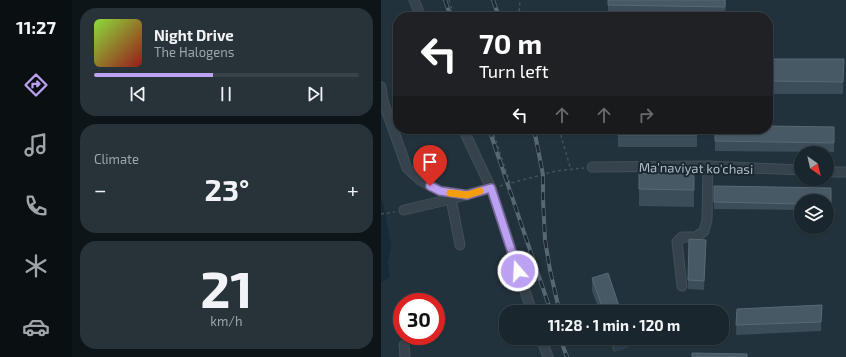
<!DOCTYPE html>
<html lang="en">
<head>
<meta charset="utf-8">
<style>
	:root { --surface:#1a262d; --page:#273239; --text:#f1f3f6; --muted:#9fa5aa; --line:#384349; --accent:#bca0f2 }
	body { margin:0; font-family:"Exo 2",sans-serif; background:var(--page); color:var(--text); height:100vh; display:flex; flex-direction:column; font-size:15px; white-space:nowrap }
	* { box-sizing:border-box; margin:0 }
	p { font-size:13px; color:var(--muted) }
	.icon { flex:none; width:22px; height:22px; fill:none; stroke:currentColor; stroke-width:2; stroke-linecap:round; stroke-linejoin:round }
	.map { position:relative; flex:1; overflow:hidden }
	.details { display:flex; flex-direction:column; gap:8px; padding:8px; background:#0e1519; width:309px }
	.details>* { flex:none }
	.guide { position:absolute; left:12px; top:12px; width:380px; height:122px; border-radius:16px; box-shadow:0 1px 3px #0004,0 0 0 1px var(--line); background:#202124; color:#fff; overflow:hidden }
	.needle { width:26px; rotate:146deg }
	.fabs { position:absolute; left:413px; top:146px; display:grid; gap:8px }
	.fabs a { display:grid; place-items:center; width:40px; height:40px; border-radius:50%; background:var(--surface); box-shadow:0 1px 3px #0004,0 0 0 1px var(--line); font-size:20px }
	.speed { position:absolute; left:12px; top:293px; display:flex; gap:8px; font-size:20px; font-weight:700; text-align:center }
	.speed>* { display:grid; place-content:center; width:52px; height:52px; border-radius:50%; background:var(--surface); box-shadow:0 1px 3px #0004,0 0 0 1px var(--line); line-height:1 }
	.speed .limit { border:6px solid #d22; background:#fff; color:#111 }
	.pin { position:absolute; display:grid; place-items:center; width:34px; height:34px; color:#fff; margin:-41px -17px; border-radius:50% 50% 50% 0; rotate:-45deg; box-shadow:0 0 4px #0007 }
	.pin .icon { rotate:45deg }
	.me { position:absolute; width:44px; margin:-22px; rotate:341deg; stroke-linejoin:round; filter:drop-shadow(0 0 3px #0008) }
	.turn { display:flex; align-items:center; gap:14px; height:84px; padding:0 20px; font-size:18px }
	.turn .icon { width:52px; height:52px; stroke-width:2.5 }
	.turn b { display:block; font-size:28px; line-height:34px }
	.lanes { display:flex; align-items:center; height:38px; padding:0 20px; background:#0003; justify-content:center; gap:20px; direction:ltr }
	.lanes .off { opacity:.35 }
	.big { font-size:30px; font-weight:700; line-height:1.1 }
	.details .card { flex:1; display:flex; flex-direction:column; justify-content:center; gap:6px; min-width:0; padding:0 14px; border-radius:16px; background:var(--page) }
	.details .dial { align-items:center; gap:0 }
	.dial b { font-size:52px; line-height:1 }
	.song { display:flex; align-items:center; gap:12px }
	.cover { width:48px; height:48px; border-radius:6px; background:linear-gradient(135deg,hsl(90 70% 55%),hsl(0 70% 35%)) }
	.played { height:4px; border-radius:2px; background:linear-gradient(90deg,var(--accent) 45%,var(--line) 45%) }
	.keys { display:flex; justify-content:space-around; direction:ltr }
	.heat { display:flex; justify-content:space-between; align-items:center; font-size:22px; direction:ltr }
	.trip { position:absolute; left:118px; top:305px; width:230px; height:40px; border-radius:16px; background:var(--surface); box-shadow:0 1px 3px #0004,0 0 0 1px var(--line); font-weight:700; line-height:40px; text-align:center }
	main { display:flex; flex:1; min-height:0 }
	.menu { display:flex; flex-direction:column; width:72px; justify-content:space-around; align-items:center; background:#0a0f12; color:var(--muted) }
	.menu .icon { width:28px; height:28px }
	.menu .selected { color:var(--accent) }
	.menu b { font-size:18px; color:var(--text) }
	.map>svg:first-child { display:block }
</style>
</head>
<body>
<main>
<nav class="menu">
<b>11:27</b>
<svg class="icon selected" aria-label="directions" viewBox="0 0 24 24"><path d="M12 3l9 9-9 9-9-9zM9 14v-3h6M13 9l2 2-2 2"/></svg>
<svg class="icon" aria-label="music" viewBox="0 0 24 24"><path d="M9 18V5l10-2v13"/><circle cx="6" cy="18" r="3"/><circle cx="16" cy="16" r="3"/></svg>
<svg class="icon" aria-label="phone" viewBox="0 0 24 24"><path d="M5 4h4l2 5-3 2q2 4 5 5l2-3 5 2v4C11 20 4 13 5 4z"/></svg>
<svg class="icon" aria-label="climate" viewBox="0 0 24 24"><path d="M12 3v18M4 7l16 10M4 17L20 7"/></svg>
<svg class="icon" aria-label="car" viewBox="0 0 24 24"><path d="M5 17H2v-5l4-1 3-4h7l3 4 3 1v5h-3M9 17h6M6 11h13"/><circle cx="7" cy="17" r="2"/><circle cx="17" cy="17" r="2"/></svg>
</nav>
<section class="details">
<div class="card">
<div class="song"><i class="cover"></i><div><b>Night Drive</b><p>The Halogens</p></div></div>
<div class="played"></div>
<div class="keys"><svg class="icon" aria-label="previous" viewBox="0 0 24 24"><path d="M18 5L8 12l10 7zM5 5v14"/></svg><svg class="icon" aria-label="pause" viewBox="0 0 24 24"><path d="M8 5v14M16 5v14"/></svg><svg class="icon" aria-label="next" viewBox="0 0 24 24"><path d="M6 5l10 7-10 7zM19 5v14"/></svg></div>
</div>
<div class="card"><p>Climate</p>
<div class="heat"><a>−</a><b class="big">23°</b><a>+</a></div>
</div>
<div class="card dial"><b>21</b><p>km/h</p></div>
</section>
<div class="map">
<svg width="465" height="357" viewBox="0 0 465 357">
	<rect width="100%" height="100%" fill="#22323c"/>
	<!-- water -->
	<polygon fill="#152b3a" points="0,200 2,202 10,246 7,263 9,277 0,283"/>
	<g fill="none" stroke-linecap="round" stroke-linejoin="round">
		<defs>
			<g id="street">
				<polyline points="33,0 40,17"/>
				<polyline points="0,87 2,101 26,168 39,180 59,191 86,195"/>
				<polyline points="82,129 110,188 151,312"/>
				<polyline points="211,167 327,166 420,170"/>
				<polyline points="446,172 465,172"/>
				<polyline points="70,199 79,245"/>
				<polyline points="23,210 70,199 110,188"/>
				<polyline points="301,286 296,242 301,237 315,237 323,231 326,220 327,166"/>
				<polyline points="160,338 167,357"/>
				<polyline points="23,345 24,357"/>
			</g>
		</defs>
		<!-- street casing -->
		<use href="#street" stroke="#424f58" stroke-width="11"/>
		<!-- path -->
		<g stroke="#3d5553" stroke-width="1.5" stroke-dasharray="3 3" stroke-linecap="butt">
			<polyline points="68,0 71,10 70,10 72,17"/>
			<polyline points="139,17 138,14 139,0"/>
			<polyline points="111,129 129,183"/>
			<polyline points="178,129 190,170"/>
			<polyline points="119,186 175,171 203,168"/>
			<polyline points="0,214 14,212"/>
		</g>
		<!-- street -->
		<use href="#street" stroke="#36434c" stroke-width="9"/>
		<defs>
			<g id="rail">
				<polyline points="64,0 70,17"/>
				<polyline points="112,0 118,17"/>
				<polyline points="108,129 170,312"/>
				<polyline points="153,129 162,175 162,199 164,240 169,270 177,305"/>
				<polyline points="179,338 186,357"/>
			</g>
		</defs>
		<!-- rail casing -->
		<use href="#rail" stroke="#586873" stroke-width="4"/>
		<!-- rail -->
		<use href="#rail" stroke="#1b2831" stroke-width="2.5" stroke-dasharray="8" stroke-linecap="butt"/>
	</g>
	<!-- wall -->
	<g fill="#3a4d58">
		<polygon points="227,0 345,0 344,17 227,17"/>
		<polygon points="463,59 462,94 387,94 387,81"/>
		<polygon points="453,127 453,152 334,151 334,129"/>
		<rect x="237" y="129" width="79" height="18"/>
		<polygon points="258,173 313,174 313,207 258,206"/>
		<polygon points="333,186 450,188 450,210 446,210 446,201 420,201 420,210 333,209"/>
		<polygon points="325,250 323,290 307,289 307,280"/>
		<polygon points="211,278 240,312 219,312 211,291"/>
		<polygon points="441,305 440,331 355,335 356,309"/>
		<polygon points="228,338 248,338 248,347 233,352"/>
	</g>
	<!-- shaded-wall -->
	<polygon fill="#2b3d48" points="238,338 248,338 248,347 233,352 233,340"/>
	<!-- building -->
	<g fill="#475964" stroke="#576974">
		<polygon points="227,0 344,0 344,7 227,5"/>
		<polygon points="387,59 463,59 462,82 387,81"/>
		<polygon points="387,126 453,127 453,143 334,141 334,129 387,129"/>
		<rect x="237" y="129" width="79" height="6"/>
		<polygon points="258,173 313,174 313,190 258,189"/>
		<polygon points="333,186 450,188 450,204 446,204 446,201 420,201 420,204 333,202"/>
		<polygon points="308,239 325,240 323,281 307,280"/>
		<polygon points="227,273 240,312 223,312 211,278"/>
		<polygon points="441,305 440,322 355,325 356,309"/>
		<polygon points="232,338 238,338 233,340"/>
		<polygon points="311,353 366,354 366,357 311,357"/>
	</g>
	<g fill="none" stroke-linecap="round" stroke-linejoin="round">
		<defs>
			<polyline id="route" points="49,186 59,191 86,195 110,188 137,271"/>
		</defs>
		<!-- route casing -->
		<use href="#route" stroke="#7a689d" stroke-width="10"/>
		<!-- route -->
		<use href="#route" stroke="#bca0f2" stroke-width="7"/>
		<!-- slow -->
		<polyline stroke="#f59e0b" stroke-width="7" points="69,193 86,195 99,191"/>
	</g>
	<g text-anchor="middle" stroke-width="4" stroke-linejoin="round" paint-order="stroke">
		<!-- street labels -->
		<g font-size="13" fill="#b1bec8" stroke="#1b2831">
			<text transform="translate(315 168) rotate(1)" y="5">Ma’naviyat ko'chasi</text>
		</g>
	</g>
</svg>
<div class="fabs">
<a><svg class="needle" viewBox="-14 -14 28 28"><path d="M0-13l5 13h-10z" fill="#e53935"/><path d="M0 13l5-13h-10z" fill="#9fa5aa"/></svg></a>
<a><svg class="icon" aria-label="layers" viewBox="0 0 24 24"><path d="M12 4l9 5-9 5-9-5zM3 14l9 5 9-5"/></svg></a>
</div>
<div class="speed"><div class="limit">30</div></div>
<div class="pin" style="left:49px;top:186px;background:#d93025"><svg class="icon" aria-label="arrive" viewBox="0 0 24 24"><path d="M6 21V4h12l-3 4 3 4H6"/></svg></div>
<svg class="me" style="left:137px;top:271px" viewBox="-20 -20 40 40"><circle r="17" fill="#bca0f2" stroke="#fff" stroke-width="3"/><path d="M0-11L8 9 0 5-8 9z" fill="#fff"/></svg>
<div class="trip">11:28 · 1 min · 120 m</div>
<div class="guide">
<div class="turn"><svg class="icon" aria-label="left" viewBox="0 0 24 24"><path d="M17 20v-9H6M10 6l-5 5 5 5"/></svg><div><b>70 m</b>Turn left</div></div>
<div class="lanes"><svg class="icon" aria-label="left" viewBox="0 0 24 24"><path d="M17 20v-9H6M10 6l-5 5 5 5"/></svg><svg class="icon off" aria-label="ahead" viewBox="0 0 24 24"><path d="M12 20V5M6 11l6-6 6 6"/></svg><svg class="icon off" aria-label="ahead" viewBox="0 0 24 24"><path d="M12 20V5M6 11l6-6 6 6"/></svg><svg class="icon off" aria-label="right" viewBox="0 0 24 24"><path d="M7 20v-9h11M14 6l5 5-5 5"/></svg></div>
</div>
</div>
</main>
</body>
</html>
